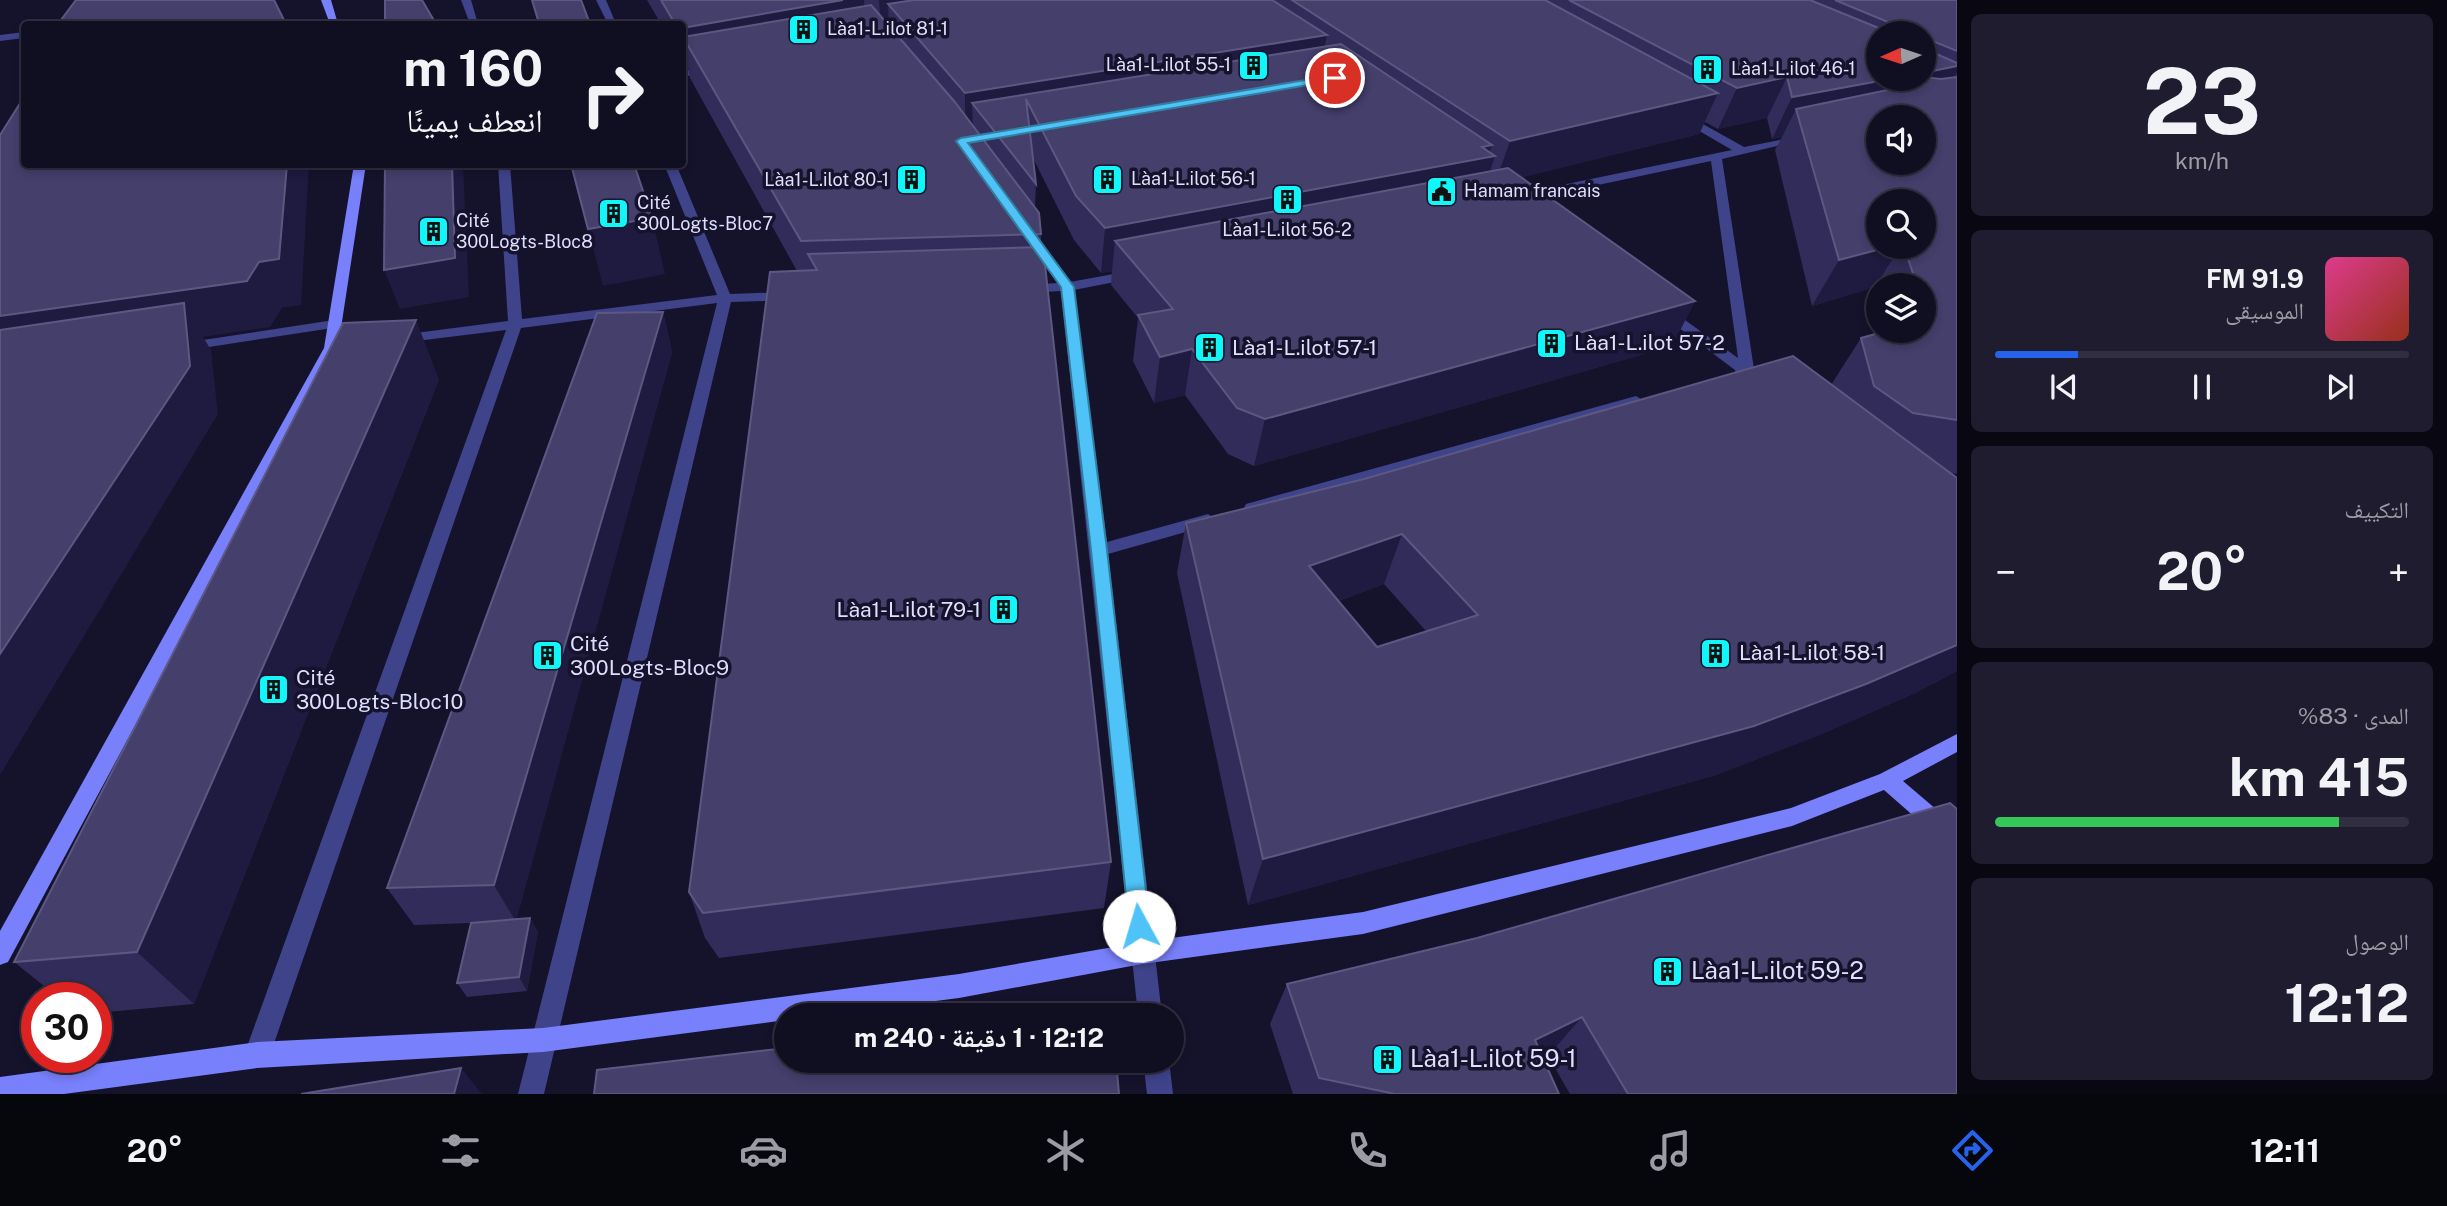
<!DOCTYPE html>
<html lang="ar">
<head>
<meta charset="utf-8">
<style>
	:root { --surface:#100e21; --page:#1e1c2e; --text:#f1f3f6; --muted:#9c9ca5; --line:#302e3f; --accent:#2563eb }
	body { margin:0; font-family:"Public Sans","Noto Naskh Arabic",sans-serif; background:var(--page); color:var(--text); direction:rtl; height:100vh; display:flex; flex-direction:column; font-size:26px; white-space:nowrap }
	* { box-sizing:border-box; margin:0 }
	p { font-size:23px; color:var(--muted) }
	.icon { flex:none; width:38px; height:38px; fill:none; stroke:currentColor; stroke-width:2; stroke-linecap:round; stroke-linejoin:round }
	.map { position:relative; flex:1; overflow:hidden; direction:ltr }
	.details { display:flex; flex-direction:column; gap:14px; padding:14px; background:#090812; width:490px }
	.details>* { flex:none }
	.banner { position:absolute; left:21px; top:21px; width:665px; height:147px; border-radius:7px; box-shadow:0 4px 10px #0003,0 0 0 2px var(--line); direction:rtl; background:#100e21; color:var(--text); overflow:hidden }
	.needle { width:46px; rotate:267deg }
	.tools { position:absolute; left:1866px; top:21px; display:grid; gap:14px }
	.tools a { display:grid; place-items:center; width:70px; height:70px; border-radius:50%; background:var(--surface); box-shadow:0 4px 10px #0003,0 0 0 2px var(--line); font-size:35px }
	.speed { position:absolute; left:21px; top:982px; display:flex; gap:14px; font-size:35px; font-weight:700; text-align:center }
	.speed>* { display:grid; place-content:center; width:91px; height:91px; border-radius:50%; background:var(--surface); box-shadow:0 4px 10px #0003,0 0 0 2px var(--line); line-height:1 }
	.speed .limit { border:10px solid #d22; background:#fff; color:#111 }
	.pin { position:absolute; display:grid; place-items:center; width:60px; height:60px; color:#fff; margin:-30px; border:4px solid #fff; border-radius:50%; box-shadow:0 2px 7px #0007 }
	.me { position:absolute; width:77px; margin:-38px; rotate:354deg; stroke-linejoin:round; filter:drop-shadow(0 0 5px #0008) }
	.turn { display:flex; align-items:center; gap:24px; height:147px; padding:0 28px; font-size:32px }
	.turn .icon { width:91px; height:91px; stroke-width:2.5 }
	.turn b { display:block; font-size:49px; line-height:60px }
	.big { font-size:52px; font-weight:700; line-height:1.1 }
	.details .widget { flex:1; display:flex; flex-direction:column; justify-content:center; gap:10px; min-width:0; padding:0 24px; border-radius:10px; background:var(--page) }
	.details .dial { align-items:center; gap:0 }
	.dial b { font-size:91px; line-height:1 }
	.song { display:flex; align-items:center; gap:21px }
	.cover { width:84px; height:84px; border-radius:10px; background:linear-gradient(135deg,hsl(330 70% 55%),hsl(10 70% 35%)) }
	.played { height:7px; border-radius:4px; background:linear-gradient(90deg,var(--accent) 20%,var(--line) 20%) }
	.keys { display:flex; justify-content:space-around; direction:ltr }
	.heat { display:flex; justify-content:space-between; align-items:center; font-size:38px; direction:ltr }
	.charge { height:10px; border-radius:5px; background:linear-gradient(90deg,#34c759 83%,var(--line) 0) }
	.trip { position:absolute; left:774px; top:1003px; width:410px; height:70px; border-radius:35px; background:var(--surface); box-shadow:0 4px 10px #0003,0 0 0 2px var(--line); font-weight:700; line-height:70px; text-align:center; direction:rtl }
	.menu { display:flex; height:112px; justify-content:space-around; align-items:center; background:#06060d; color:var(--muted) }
	.menu .icon { width:49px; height:49px }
	.menu .on { color:var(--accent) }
	.menu b { font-size:32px; color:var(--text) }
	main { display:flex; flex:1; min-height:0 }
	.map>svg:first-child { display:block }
</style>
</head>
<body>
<main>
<section class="details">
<div class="widget dial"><b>23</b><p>km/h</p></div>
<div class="widget">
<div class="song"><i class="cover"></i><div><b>91.9 FM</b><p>الموسيقى</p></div></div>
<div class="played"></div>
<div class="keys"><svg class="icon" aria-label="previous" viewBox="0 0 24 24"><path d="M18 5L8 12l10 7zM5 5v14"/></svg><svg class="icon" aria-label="pause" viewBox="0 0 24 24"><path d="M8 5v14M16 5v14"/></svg><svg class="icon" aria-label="next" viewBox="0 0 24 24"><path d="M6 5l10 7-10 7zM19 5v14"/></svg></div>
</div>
<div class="widget"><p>التكييف</p>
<div class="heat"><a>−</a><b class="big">20°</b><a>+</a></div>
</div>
<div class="widget"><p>المدى · 83%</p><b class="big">415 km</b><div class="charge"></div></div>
<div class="widget"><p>الوصول</p><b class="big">12:12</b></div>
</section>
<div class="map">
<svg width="1957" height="1094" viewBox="0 0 1957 1094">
	<rect width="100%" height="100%" fill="#15122c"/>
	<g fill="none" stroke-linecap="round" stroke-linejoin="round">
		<!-- street -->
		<g fill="#3f438a" fill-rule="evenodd">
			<polygon points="461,0 471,0 478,24 470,24"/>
			<polygon points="596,0 606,0 616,24 608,24"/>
			<polygon points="24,32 24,38 0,41 0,35"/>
			<polygon points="710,66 715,69 714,71 682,77 682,71"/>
			<path d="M1677,114h8l59,33 56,-11 6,3 -84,20 32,210 19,15 -3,3c-12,3 -23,-9 -34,-12l-1,-5 -76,-57 7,-4 5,1 67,48 -27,-197 -188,40 -6,-4 6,-4 209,-43 -55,-32z"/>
			<polygon points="498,164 510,164 522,319 717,295 664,164 676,164 730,294 790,292 797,296 790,300 731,302 544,1094 518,1094 717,303 521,328 270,1055 266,1064 257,1068 248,1064 244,1055 506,330 400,343 393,339 400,335 508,321"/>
			<polygon points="1031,233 1036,234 1070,282 1135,270 1142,274 1135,278 1074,290 1107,542 1208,514 1217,520 1214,524 1108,554 1162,1015 1138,1015 1061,291 1024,293 1017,289 1024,285 1058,283 1025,237"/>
			<polygon points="334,320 341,324 339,327 183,351 176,347 183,343"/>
			<polygon points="1636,396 1644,401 1641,404 1252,514 1244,508 1246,504"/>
			<polygon points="1143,1060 1169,1060 1173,1094 1147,1094"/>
		</g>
		<!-- secondary -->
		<g fill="#7880fb" fill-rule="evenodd">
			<polygon points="321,0 331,0 338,24 330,24"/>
			<polygon points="354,164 366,164 338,348 8,962 0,965 0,931 324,348"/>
			<polygon points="1957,734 1957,752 1903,781 1957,827 1957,850 1949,847 1884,790 1792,826 1363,934 1142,964 959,998 827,1015 786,1015 786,1020 543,1052 257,1068 64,1094 0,1094 0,1077 257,1042 543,1028 959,974 1142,942 1363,912 1791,808 1880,774"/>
		</g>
	</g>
	<!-- wall -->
	<g fill="#312c59" fill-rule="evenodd">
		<path d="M647,0h1310v474l-7,-1 7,5v193l-42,22 -91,40 -108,42 -468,130 -71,-332 9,-50 645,-138 30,-47 62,-7v-46h-45v13l-3,-11 -63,19 -37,-156 7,-13 -10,2 -5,-21 -49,11 -13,-7 -6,12 -177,43 173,124 -23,45 -418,120 -26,-12 -43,-59 -31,8 -21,-42 5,-43 -27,-33 1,-14 -11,2 -27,-33 -42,-84 4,28 -1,23 6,27v13l70,615 -7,46 -385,50 -14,-20 -16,-46 108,-621 -107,-193 -2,-11 -3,1 -3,-4v-40h-21zM1878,33h45v46h-45zM1923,201v46h-45zM1384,584l42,47 -49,16 -39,-46z"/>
		<polygon points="663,312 672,352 516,919 530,918 538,932 527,991 467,997 457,983 471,923 414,925 387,888"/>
		<polygon points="439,379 194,1004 96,1013 96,998 59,998 14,962"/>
		<polygon points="1477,938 1957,1094 1570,1094 1548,1056 1543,1058 1559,1094 1293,1094 1270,1024 1287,984"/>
	</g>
	<!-- shaded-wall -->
	<g fill="#1e1a40">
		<polygon points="843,0 864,0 866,34 683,37 688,67 685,68 682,56 682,28"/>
		<polygon points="879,0 1098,0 888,4 889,31 881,32"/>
		<polygon points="1327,35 1319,74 972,103 973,133 965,134 965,93"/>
		<polygon points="1957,66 1957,72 1937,105 1923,79 1923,73"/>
		<polygon points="1787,77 1767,118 1718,129 1737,88"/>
		<polygon points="1890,79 1901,79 1880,117 1796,109 1782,137 1772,139 1792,97"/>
		<polygon points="1718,93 1699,134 1495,184 1510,141"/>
		<polygon points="1492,145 1488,158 1495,156 1480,200 1115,241 1112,271 1101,273 1105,228"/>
		<polygon points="287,164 309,164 301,305 282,308 270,327 203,337 211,350 218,414 0,775 0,316"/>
		<polygon points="452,164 463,164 469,297 400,309 384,270"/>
		<polygon points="652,218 665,274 603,286 588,229"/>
		<polygon points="1888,247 1900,247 1875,287 1812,306 1839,260"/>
		<polygon points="1695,301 1672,346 1254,466 1265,419"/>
		<polygon points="663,312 672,352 516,922 494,885"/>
		<polygon points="416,320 439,379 194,1004 137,952"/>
		<polygon points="1192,349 1185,395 1154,403 1160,357"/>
		<polygon points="1402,534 1384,584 1295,616 1309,566"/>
		<polygon points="1957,645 1957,671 1915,693 1824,733 1716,775 1248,905 1263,859"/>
		<polygon points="530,918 538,932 527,991 519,977"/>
		<polygon points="1582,1017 1548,1056 1503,1078 1535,1040"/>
		<polygon points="461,1068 482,1094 454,1094"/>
	</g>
	<!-- building -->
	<g fill="#443f6b" stroke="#5c5882" stroke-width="2" fill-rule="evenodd">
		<polygon points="76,0 274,0 286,24 58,24"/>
		<polygon points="385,0 422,0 436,24 385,24"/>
		<polygon points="532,0 581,0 590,24 514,24 514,23 538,20"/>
		<polygon points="661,0 843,0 682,28 682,24 675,24"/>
		<polygon points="914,0 1272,0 1327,35 965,93 888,4"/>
		<polygon points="1292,0 1545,0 1718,93 1510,141"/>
		<polygon points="1569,0 1810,0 1891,33 1878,33 1878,79 1890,79 1792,97 1787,77 1737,88"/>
		<polygon points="1835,0 1957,0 1957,51 1923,37 1923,33 1901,33 1900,27"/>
		<polygon points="871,5 954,101 1039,213 1041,234 801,241 683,37"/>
		<polygon points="1341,44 1492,145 1482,147 1495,156 1105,228 1076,196 1026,99 1036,184 972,103"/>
		<polygon points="1923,48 1957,63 1957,66 1923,73"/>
		<path d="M1923,77l18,2 16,-2v343l-44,-7 -39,-27 -13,-48 25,-7h37v-11l6,-2 -6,-16v-17h-6l-13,-38h19v-46h-45v46h10l-49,13 -43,-151 106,-22v-8h21zM1878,117h45v46h-45z"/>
		<polygon points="24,97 24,164 287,164 279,259 259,262 247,281 0,316 0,135"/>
		<polygon points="385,164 452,164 455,258 384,270"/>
		<polygon points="571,164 634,164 652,218 588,229"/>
		<polygon points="1508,168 1695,301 1265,419 1237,408 1192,349 1160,357 1138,315 1173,309 1115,241"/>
		<polygon points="1043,247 1111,862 703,913 689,892 770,272 817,270 808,254"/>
		<polygon points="184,303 190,366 0,654 0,330"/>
		<polygon points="663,312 494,885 387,888 597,313"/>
		<polygon points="416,320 137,952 14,962 343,323"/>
		<path d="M1793,356l164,122v167l-91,39 -112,42 -491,133 -77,-336 178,-44zM1402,534l76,81 -101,32 -68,-81z"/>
		<polygon points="1950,803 1957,809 1957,1094 1628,1094 1582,1017 1535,1040 1559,1094 1395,1094 1319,1078 1287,984 1477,938"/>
		<polygon points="530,918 519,977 457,983 471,923"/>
		<polygon points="1112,1010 1112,1015 1072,1015"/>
		<polygon points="786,1048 786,1060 1116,1060 1119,1094 594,1094 597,1070"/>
		<polygon points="461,1068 454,1094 301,1094"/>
	</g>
	<!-- route -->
	<polygon fill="#4fc3f7" stroke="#337fa1" stroke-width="2" points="1335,75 1338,76 1338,80 968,143 1074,287 1107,550 1150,926 1147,933 1139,936 1132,933 1129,926 1091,550 1061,287 956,141 961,138"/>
	<!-- icons -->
	<defs>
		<symbol id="building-square" viewBox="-11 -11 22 22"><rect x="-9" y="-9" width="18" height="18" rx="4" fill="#10f6f9" stroke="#15122c"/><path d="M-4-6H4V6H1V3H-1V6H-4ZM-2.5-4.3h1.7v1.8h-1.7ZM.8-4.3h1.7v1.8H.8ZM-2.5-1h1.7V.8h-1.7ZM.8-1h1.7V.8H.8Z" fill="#111"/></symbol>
		<symbol id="civic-square" viewBox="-11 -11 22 22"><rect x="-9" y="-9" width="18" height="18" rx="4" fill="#10f6f9" stroke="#15122c"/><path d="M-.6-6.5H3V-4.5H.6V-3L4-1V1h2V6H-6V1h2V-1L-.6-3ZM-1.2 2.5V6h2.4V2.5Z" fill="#111"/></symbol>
	</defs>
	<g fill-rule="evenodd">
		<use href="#building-square" x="786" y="12" width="35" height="35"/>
		<use href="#building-square" x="1236" y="48" width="35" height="35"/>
		<use href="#building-square" x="1690" y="52" width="35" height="35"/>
		<use href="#building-square" x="1090" y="162" width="35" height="35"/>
		<use href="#building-square" x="894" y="162" width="35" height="35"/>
		<use href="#civic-square" x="1424" y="174" width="35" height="35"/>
		<use href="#building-square" x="1270" y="182" width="35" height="35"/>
		<use href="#building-square" x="596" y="196" width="35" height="35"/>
		<use href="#building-square" x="416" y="214" width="35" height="35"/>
		<use href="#building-square" x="1534" y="326" width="35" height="35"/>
		<use href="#building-square" x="1192" y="330" width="35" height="35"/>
		<use href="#building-square" x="986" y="592" width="35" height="35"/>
		<use href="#building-square" x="1698" y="636" width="35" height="35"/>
		<use href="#building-square" x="530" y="638" width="35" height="35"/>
		<use href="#building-square" x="256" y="672" width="35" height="35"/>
		<use href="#building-square" x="1650" y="954" width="35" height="35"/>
		<use href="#building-square" x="1370" y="1042" width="35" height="35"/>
	</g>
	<g text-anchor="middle" stroke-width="7" stroke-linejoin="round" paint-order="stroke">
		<!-- far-poi labels -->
		<g font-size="18" fill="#dfdefe" stroke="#15122c" text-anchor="start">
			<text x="827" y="35">Làa1-L.ilot 81-1</text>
			<text x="1231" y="71" text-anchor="end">Làa1-L.ilot 55-1</text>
			<text x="1731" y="75">Làa1-L.ilot 46-1</text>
			<text x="1131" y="185">Làa1-L.ilot 56-1</text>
			<text x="889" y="186" text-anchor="end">Làa1-L.ilot 80-1</text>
			<text x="1464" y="197">Hamam francais</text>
			<text x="637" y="209">Cité<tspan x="637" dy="21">300Logts-Bloc7</tspan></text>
			<text x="456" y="227">Cité<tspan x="456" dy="21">300Logts-Bloc8</tspan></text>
			<text x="1287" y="236" text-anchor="middle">Làa1-L.ilot 56-2</text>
		</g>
		<!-- poi labels -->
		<g font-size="21" fill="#dfdefe" stroke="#15122c" text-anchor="start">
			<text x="1574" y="350">Làa1-L.ilot 57-2</text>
			<text x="1232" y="355">Làa1-L.ilot 57-1</text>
			<text x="981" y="617" text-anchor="end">Làa1-L.ilot 79-1</text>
			<text x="570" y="651">Cité<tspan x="570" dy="24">300Logts-Bloc9</tspan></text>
			<text x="1739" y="660">Làa1-L.ilot 58-1</text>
			<text x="296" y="685">Cité<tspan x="296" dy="24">300Logts-Bloc10</tspan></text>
		</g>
		<!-- near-poi labels -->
		<g font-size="24" fill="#dfdefe" stroke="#15122c" text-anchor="start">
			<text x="1691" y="979">Làa1-L.ilot 59-2</text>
			<text x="1410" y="1067">Làa1-L.ilot 59-1</text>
		</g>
	</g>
</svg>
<div class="tools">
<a><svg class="needle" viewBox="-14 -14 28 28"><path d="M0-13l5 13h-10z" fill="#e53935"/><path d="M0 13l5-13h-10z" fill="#9c9ca5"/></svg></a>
<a><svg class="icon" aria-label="sound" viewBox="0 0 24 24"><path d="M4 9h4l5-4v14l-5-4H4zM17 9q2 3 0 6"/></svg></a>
<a><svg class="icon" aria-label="search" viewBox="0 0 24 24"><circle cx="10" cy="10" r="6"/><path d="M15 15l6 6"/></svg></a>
<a><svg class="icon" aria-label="layers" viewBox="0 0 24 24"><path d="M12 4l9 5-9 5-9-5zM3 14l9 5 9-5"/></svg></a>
</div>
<div class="speed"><div class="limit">30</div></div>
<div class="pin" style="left:1335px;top:78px;background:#d93025"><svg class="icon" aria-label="arrive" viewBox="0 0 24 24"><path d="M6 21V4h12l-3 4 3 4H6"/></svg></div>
<svg class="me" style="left:1139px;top:926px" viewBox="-20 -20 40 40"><circle r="19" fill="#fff"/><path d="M0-13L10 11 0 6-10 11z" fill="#4fc3f7"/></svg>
<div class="trip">12:12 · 1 دقيقة · 240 m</div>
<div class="banner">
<div class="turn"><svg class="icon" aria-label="right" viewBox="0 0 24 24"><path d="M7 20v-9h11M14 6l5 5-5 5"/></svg><div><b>160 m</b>انعطف يمينًا</div></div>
</div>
</div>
</main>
<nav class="menu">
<b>12:11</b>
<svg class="icon on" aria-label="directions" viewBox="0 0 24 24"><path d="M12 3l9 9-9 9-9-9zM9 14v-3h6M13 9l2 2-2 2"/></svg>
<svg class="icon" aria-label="music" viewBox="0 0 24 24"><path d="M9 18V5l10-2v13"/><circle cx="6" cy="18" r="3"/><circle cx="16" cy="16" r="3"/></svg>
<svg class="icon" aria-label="phone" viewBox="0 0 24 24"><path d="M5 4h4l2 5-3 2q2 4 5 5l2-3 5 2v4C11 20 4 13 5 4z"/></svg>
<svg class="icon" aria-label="climate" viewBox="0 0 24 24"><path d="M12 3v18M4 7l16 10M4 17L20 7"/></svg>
<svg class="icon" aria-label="car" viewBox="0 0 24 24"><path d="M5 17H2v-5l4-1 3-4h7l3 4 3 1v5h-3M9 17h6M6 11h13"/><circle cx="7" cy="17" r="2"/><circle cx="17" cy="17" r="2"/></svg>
<svg class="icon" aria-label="filters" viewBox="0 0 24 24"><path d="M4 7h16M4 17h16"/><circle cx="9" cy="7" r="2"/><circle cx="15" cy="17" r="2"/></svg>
<b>20°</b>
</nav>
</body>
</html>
